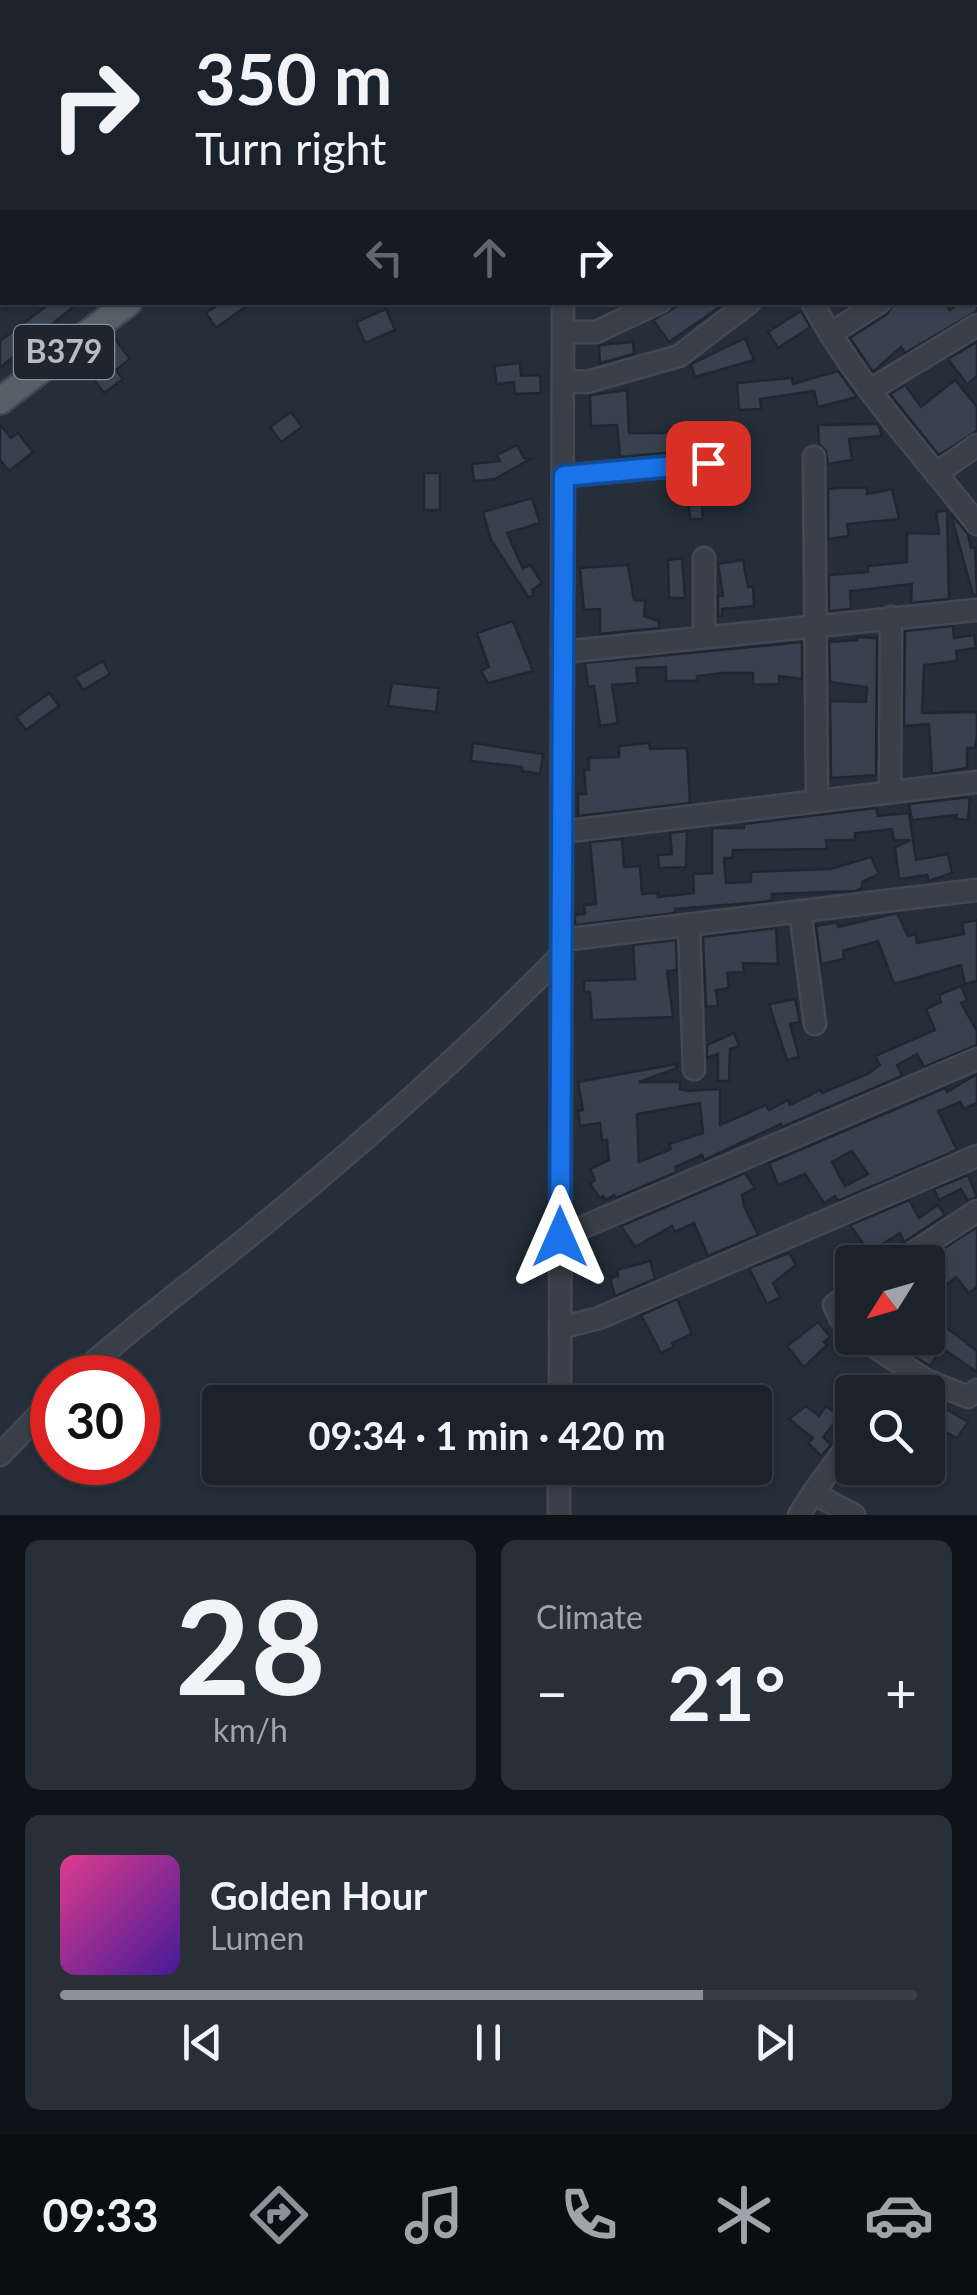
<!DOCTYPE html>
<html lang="en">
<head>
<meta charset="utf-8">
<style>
	:root { --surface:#1c222b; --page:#292f37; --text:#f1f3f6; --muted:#a0a4a9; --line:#3a3f47; --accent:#8c9099 }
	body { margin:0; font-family:Lato,sans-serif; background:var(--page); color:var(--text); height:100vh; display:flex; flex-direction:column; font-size:38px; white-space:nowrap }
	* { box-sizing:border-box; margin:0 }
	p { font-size:32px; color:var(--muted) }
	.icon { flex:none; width:55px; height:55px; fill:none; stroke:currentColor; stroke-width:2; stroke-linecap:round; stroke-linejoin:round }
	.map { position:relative; height:1515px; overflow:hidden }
	.drawer { display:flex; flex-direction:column; gap:25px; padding:25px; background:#0f1318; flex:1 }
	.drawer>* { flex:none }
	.banner { position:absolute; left:0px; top:0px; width:978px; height:305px; box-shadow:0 2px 8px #0004,0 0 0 2px var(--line); background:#1c222b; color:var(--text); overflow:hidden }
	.needle { width:65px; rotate:233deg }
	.controls { position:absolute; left:835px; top:1245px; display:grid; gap:20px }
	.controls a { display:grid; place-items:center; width:110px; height:110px; border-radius:10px; background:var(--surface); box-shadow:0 2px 8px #0004,0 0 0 2px var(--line); font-size:50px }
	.speed { position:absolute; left:30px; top:1355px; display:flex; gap:20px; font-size:50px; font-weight:700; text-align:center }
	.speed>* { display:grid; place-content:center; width:130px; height:130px; border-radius:50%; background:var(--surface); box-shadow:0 2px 8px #0004,0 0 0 2px var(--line); line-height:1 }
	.speed .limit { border:15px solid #d22; background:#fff; color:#111 }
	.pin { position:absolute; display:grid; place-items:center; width:85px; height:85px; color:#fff; margin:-42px; border-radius:20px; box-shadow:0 5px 15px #0006 }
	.me { position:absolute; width:110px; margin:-55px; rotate:0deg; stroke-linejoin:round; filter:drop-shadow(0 0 8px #0008) }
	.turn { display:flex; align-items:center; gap:35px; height:210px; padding:0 30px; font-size:45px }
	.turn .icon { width:130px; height:130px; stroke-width:2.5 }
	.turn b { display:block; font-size:70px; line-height:85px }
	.lanes { display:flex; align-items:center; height:95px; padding:0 30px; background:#0003; justify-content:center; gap:50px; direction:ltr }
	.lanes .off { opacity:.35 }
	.big { font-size:75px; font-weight:700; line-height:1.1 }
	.drawer .tile { flex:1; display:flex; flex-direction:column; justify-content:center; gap:15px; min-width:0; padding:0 35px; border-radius:15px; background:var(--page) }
	.drawer .dial { align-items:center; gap:0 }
	.dial b { font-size:130px; line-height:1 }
	.song { display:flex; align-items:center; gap:30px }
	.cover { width:120px; height:120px; border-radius:15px; background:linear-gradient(135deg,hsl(330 70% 55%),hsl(260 70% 35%)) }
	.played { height:10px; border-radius:5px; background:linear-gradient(90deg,var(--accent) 75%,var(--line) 75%) }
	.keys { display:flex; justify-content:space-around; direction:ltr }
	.heat { display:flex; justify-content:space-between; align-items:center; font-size:55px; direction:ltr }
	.drawer .tiles { flex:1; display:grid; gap:25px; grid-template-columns:1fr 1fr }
	.tile:last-child { grid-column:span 2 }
	.trip { position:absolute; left:202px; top:1385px; width:570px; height:100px; border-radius:10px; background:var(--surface); box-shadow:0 2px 8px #0004,0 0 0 2px var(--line); font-weight:700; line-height:100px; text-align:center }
	.tabs { display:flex; height:160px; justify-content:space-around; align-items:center; background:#0b0e11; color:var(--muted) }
	.tabs .icon { width:70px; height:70px }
	.tabs .active { color:var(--accent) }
	.tabs b { font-size:45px; color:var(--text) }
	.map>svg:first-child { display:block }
</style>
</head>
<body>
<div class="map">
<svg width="977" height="1515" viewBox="0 0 977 1515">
	<rect width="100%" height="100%" fill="#252e39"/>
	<!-- water -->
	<polygon fill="#1a2535" points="0,0 227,0 2,2 0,203"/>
	<!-- building -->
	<g fill="#38424f" stroke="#202730" stroke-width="2.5" fill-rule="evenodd">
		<polygon points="52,302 79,302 0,368 0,341"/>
		<polygon points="222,302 252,302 216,328 206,313"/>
		<polygon points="685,302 727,302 669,342 653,320"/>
		<polygon points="894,302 944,302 950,310 961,302 977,302 977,311 905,353 901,347 873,372 850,338 887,314"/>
		<polygon points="386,309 395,330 365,343 356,322"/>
		<polygon points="801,311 810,327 778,348 768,332"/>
		<polygon points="112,335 130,359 116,370 123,379 104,393 84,366 106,349 102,343"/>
		<polygon points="745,338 754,360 695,377 691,364"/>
		<polygon points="633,342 634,354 600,363 599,345"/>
		<polygon points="977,342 977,376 967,384 948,359"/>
		<polygon points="520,363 521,376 540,375 541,393 515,394 514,382 497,384 494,366"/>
		<polygon points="838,371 857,397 818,407 814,391 760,399 761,409 739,410 737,383 792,378 793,384"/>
		<polygon points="955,380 977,407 977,431 939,455 890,394 905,385 921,407"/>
		<polygon points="627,390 629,433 664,433 683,428 684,436 720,429 722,443 686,451 620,457 617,425 591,426 590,395"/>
		<polygon points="291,412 302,427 281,442 270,427"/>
		<polygon points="0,424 11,438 18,433 33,452 9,471 0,460"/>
		<polygon points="878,424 882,436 849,439 852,460 828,464 826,451 819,444 818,425"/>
		<polygon points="517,445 524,458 530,459 495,479 474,481 472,464 500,461 497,455"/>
		<rect x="424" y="473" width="16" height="37"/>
		<polygon points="708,477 710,494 701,495 703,519 690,519 686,479"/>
		<polygon points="840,488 867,488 867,494 892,489 899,519 847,524 849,536 828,539 828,489"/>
		<polygon points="532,498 540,523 507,533 523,569 530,565 542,583 532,590 534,595 529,598 491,540 483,512"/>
		<polygon points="947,510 949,599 911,603 912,584 850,591 851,609 829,611 829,575 868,572 868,566 907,562 907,533 939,534 936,512"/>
		<polygon points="951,514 968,534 971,548 975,547 977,595 973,595"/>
		<polygon points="682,558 685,598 669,598 668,560"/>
		<polygon points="743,560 748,587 753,587 754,606 722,609 722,616 718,616 718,595 723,596 718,564"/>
		<polygon points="628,565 634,600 645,601 644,616 659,621 659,628 600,634 600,609 584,610 580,568"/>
		<polygon points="513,621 533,671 488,683 481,671 489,667 477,633"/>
		<polygon points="953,626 954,638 974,635 976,648 956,651 957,661 924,665 922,713 977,712 977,735 975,748 967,748 967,768 932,774 929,724 904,726 905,631"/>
		<polygon points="857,637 877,638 876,775 831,778 830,701 866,702 867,687 830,682 829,642 857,640"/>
		<polygon points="802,642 802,679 779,676 779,684 753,685 753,673 723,673 697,676 697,681 666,681 666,667 636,668 638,683 612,685 618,723 600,726 594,686 588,687 585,663"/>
		<polygon points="103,661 110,674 83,690 75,677"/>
		<polygon points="392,683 439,688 436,712 388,706"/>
		<polygon points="49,693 59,706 26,730 16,717"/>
		<polygon points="473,743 543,754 540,774 522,771 522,767 471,761"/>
		<polygon points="649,743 650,749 687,748 690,803 578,816 578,794 586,794 584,770 589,770 589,758 619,757 619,746"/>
		<polygon points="970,797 968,820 956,819 957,815 912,820 909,804"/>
		<polygon points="876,808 878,816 909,813 916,860 948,854 952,873 929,881 927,875 899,879 895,847 911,840 894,840 892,829 855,833 855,840 826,840 827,849 733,850 732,858 724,858 726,883 751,882 751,872 830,869 871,857 879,874 862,882 862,888 856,891 772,894 772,900 764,902 675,909 675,913 575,925 575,915 585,914 584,905 596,904 590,842 622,839 624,867 640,866 642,894 658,893 658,897 694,893 693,874 712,873 712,828 744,828 744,824"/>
		<polygon points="687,831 686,867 659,868 658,855 672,854 670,833"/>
		<polygon points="897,913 908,936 916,934 917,943 964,934 962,923 977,920 977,981 965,984 961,965 894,984 878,941 843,951 844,959 821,964 816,926 837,922 838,927"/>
		<polygon points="776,928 778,964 743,963 744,972 727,973 729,988 716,990 718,1006 706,1007 703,937"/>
		<polygon points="676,940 677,970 667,971 673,1017 592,1020 590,992 584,992 584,981 635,979 633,945"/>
		<path d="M961,986l6,14 -6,3 16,28v14l-53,22 -7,-13 -20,11 5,11 -120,51 -1,-3 -77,36 -2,-5 -27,12 2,5 -61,26 -2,-3 -8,5 -3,-4 -3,2 -10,-14 5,-4 -5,-11 19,-9 -2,-20h-5l-2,-17 -20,3 -2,-15 5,-1 -5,-28 98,-18 1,4 -38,14h41v7l6,2 34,-2v36l46,-20 3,5 19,-10 2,5 30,-15 2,3 46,-19 12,-9 -5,-9 60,-26 -9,-21 15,-7 -2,-7zM700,1103l3,30 -34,11 2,5 -32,13 -2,-48z"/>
		<polygon points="795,999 800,1022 790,1024 799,1057 787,1060 769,1004"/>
		<polygon points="734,1033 739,1046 730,1049 729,1081 718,1081 718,1054 707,1058 707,1045"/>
		<path d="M977,1074v29l-13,6 -4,-7 -22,9 19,39 -119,51 -3,-5 -11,7 -19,-29 -27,11 -9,-22 176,-75 2,4zM852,1151l16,23 -23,12 -13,-24z"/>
		<polygon points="745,1173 755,1188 742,1195 744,1206 758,1235 708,1256 694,1223 675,1232 672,1226 635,1247 621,1226"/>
		<polygon points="968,1175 977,1197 968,1201 961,1189 939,1200 934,1189"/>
		<polygon points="909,1200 919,1218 938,1205 945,1215 904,1242 900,1233 878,1247 885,1262 866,1262 858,1251 865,1246 850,1225"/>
		<polygon points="977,1227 977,1287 969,1293 956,1277 938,1292 935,1288 928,1294 928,1262 923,1262"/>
		<polygon points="789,1253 796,1265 773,1283 780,1297 767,1304 749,1268"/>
		<polygon points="650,1261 655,1279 615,1296 610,1278 618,1276 617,1270"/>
		<polygon points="677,1299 692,1334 672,1343 674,1347 661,1353 641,1315"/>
		<polygon points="934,1318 977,1351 977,1372 942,1348 930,1366 908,1352 913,1346 928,1356 928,1327"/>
		<polygon points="818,1322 830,1337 824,1342 827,1345 804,1367 787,1346"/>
		<polygon points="806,1406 819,1416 826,1406 840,1416 823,1437 831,1445 821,1456 808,1443 813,1438 789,1419"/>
		<polygon points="943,1407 968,1422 957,1438 930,1424"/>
	</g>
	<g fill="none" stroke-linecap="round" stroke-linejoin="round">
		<defs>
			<g id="minor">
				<polyline points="559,0 559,2"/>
				<polyline points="282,2 285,0"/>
				<polyline points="777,2 782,0"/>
				<polyline points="975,113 977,112"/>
				<polyline points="975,242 977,241"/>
				<polyline points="0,249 2,247"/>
				<path d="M812,302c44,82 109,150 165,222"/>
				<polyline points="564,332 596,332 660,302"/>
				<polyline points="830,334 880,302"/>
				<polyline points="565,381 587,382 679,356 750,302"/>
				<polyline points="870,390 977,325"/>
				<polyline points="814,457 817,801"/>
				<polyline points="937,473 977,445"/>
				<polyline points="564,476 708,463"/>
				<polyline points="704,558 704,636"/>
				<polyline points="562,652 977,610"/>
				<polyline points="890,792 891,617"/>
				<polyline points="561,832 977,782"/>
				<polyline points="800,911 815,1024"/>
				<polyline points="689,928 694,1069"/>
				<polyline points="562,940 977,890"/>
				<polyline points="560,1237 977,1059"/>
				<polyline points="899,1262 977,1211"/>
				<polyline points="852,1293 834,1305 840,1318 852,1329"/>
				<polyline points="560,1328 599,1318 977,1156"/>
				<polyline points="861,1338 926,1380 968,1397 977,1390"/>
				<path d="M76,1378c62,-57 130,-105 194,-159 101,-83 201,-172 292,-265"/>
				<polyline points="560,1402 563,302"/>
				<polyline points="0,1455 52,1401"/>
				<polyline points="813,1493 852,1440"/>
				<polyline points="559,1515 559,1468"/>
				<polyline points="799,1515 813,1493 854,1515"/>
			</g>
			<g id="major">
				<polyline points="514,2 517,0"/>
				<polyline points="0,401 129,302"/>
			</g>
		</defs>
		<!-- minor casing -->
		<use href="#minor" stroke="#424952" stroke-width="25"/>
		<!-- major casing -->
		<use href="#major" stroke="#424952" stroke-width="30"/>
		<!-- minor -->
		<use href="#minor" stroke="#394049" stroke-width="20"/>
		<!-- major -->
		<use href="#major" stroke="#575f69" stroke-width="25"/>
	</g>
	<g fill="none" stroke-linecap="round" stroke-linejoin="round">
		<defs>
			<polyline id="route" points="560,1237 564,476 708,463"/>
		</defs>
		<!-- route casing -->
		<use href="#route" stroke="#114b97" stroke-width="25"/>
		<!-- route -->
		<use href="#route" stroke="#1a73e8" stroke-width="18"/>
	</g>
	<g text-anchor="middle" stroke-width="10" stroke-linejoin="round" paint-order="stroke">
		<!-- shield labels -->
		<rect fill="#1e252e" stroke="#878e98" stroke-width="2.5" x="14" y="325" width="100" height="54" rx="8"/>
		<g font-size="32" font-weight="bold" fill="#b4bbc5">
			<text x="64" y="363">B379</text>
		</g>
	</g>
</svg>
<div class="controls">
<a><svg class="needle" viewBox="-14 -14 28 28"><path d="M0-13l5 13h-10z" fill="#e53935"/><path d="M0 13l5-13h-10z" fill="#a0a4a9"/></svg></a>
<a><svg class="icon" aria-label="search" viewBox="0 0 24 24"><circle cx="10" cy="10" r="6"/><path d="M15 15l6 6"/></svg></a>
</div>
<div class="speed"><div class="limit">30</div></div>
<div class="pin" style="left:708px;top:463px;background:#d93025"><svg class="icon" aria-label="arrive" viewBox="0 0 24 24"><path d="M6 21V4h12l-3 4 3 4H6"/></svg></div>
<svg class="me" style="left:560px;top:1237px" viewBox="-20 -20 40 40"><path d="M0-17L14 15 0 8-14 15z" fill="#1a73e8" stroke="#fff" stroke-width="4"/></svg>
<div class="trip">09:34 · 1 min · 420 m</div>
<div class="banner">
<div class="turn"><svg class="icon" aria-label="right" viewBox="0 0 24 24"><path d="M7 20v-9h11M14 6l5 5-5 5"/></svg><div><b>350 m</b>Turn right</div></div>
<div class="lanes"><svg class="icon off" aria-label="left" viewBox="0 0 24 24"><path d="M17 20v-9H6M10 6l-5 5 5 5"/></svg><svg class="icon off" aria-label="ahead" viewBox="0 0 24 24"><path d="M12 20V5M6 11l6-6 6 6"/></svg><svg class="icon" aria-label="right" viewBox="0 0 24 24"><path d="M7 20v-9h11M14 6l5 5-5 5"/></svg></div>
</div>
</div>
<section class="drawer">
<div class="tiles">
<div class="tile dial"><b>28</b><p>km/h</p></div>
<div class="tile"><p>Climate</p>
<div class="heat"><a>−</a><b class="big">21°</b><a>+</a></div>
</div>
<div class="tile">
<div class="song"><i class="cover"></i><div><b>Golden Hour</b><p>Lumen</p></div></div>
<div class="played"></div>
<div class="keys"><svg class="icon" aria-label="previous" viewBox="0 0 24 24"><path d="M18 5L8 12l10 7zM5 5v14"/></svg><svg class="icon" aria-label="pause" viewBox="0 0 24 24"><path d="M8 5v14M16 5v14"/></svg><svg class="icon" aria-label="next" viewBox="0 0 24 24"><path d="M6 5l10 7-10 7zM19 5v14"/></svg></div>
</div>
</div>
</section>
<nav class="tabs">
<b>09:33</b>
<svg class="icon active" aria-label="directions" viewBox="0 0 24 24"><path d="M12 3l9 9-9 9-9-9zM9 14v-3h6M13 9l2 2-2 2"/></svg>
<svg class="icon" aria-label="music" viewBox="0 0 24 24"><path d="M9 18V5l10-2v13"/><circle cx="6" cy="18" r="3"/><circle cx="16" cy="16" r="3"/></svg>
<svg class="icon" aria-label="phone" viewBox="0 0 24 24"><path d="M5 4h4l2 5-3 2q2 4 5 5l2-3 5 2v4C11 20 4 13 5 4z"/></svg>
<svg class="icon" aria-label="climate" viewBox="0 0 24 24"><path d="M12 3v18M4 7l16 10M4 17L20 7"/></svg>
<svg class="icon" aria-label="car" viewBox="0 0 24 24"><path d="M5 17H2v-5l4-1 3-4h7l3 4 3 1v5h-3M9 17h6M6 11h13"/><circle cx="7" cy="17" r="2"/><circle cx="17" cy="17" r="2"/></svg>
</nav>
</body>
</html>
